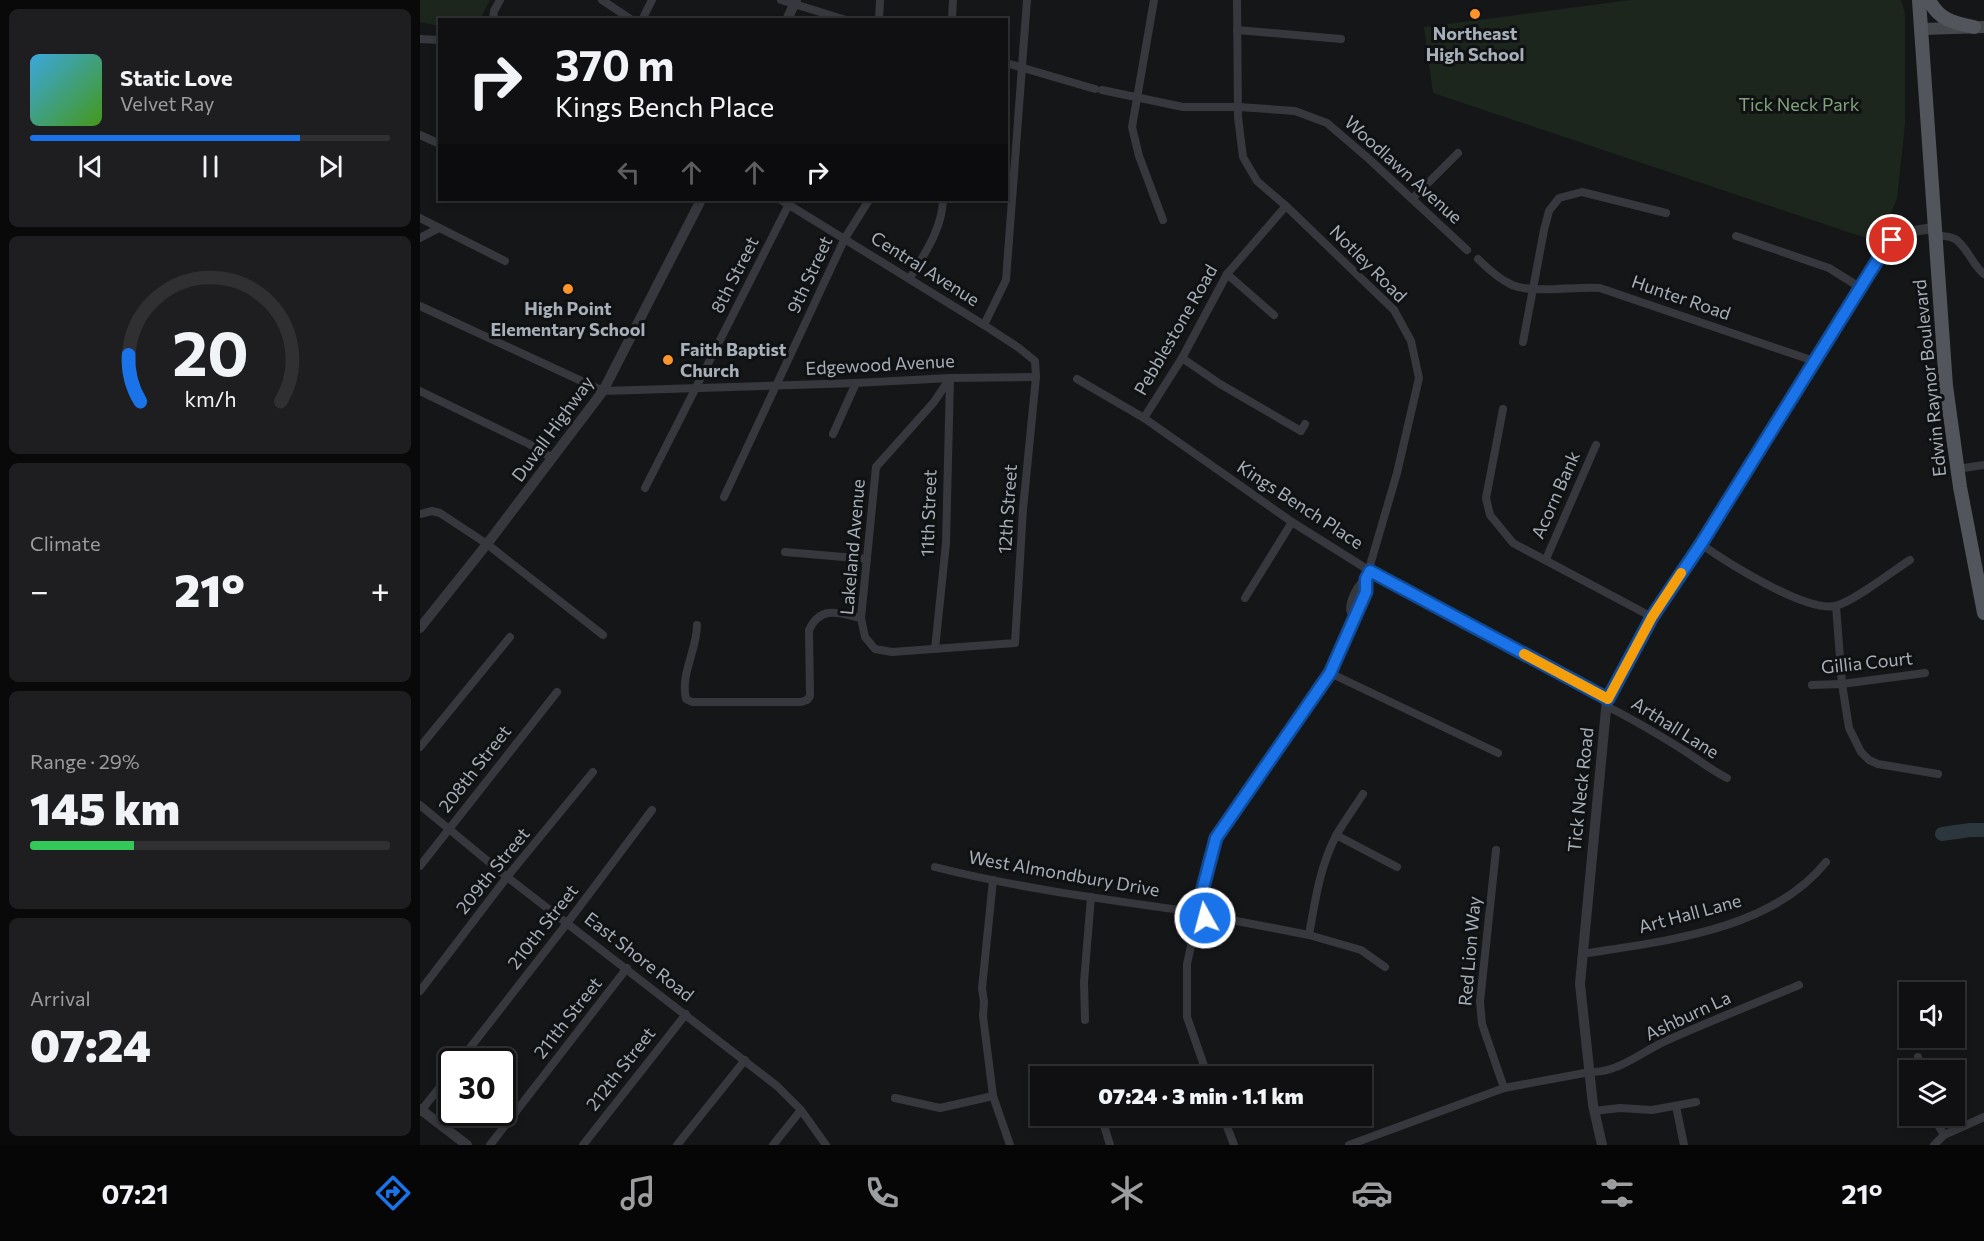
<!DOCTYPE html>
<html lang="en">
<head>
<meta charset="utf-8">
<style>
	:root { --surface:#101012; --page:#1e1e20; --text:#f1f3f6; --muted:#9c9d9f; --line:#303032; --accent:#1a73e8 }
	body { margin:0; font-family:Commissioner,sans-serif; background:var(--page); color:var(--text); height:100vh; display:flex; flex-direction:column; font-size:22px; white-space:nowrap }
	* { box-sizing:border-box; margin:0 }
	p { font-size:20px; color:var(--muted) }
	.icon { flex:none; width:33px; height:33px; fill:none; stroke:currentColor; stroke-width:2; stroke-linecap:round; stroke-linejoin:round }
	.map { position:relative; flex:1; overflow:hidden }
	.panel { display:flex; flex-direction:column; gap:9px; padding:9px; background:#09090a; width:420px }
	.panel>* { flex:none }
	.hud { position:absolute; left:18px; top:18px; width:570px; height:183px; border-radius:0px; box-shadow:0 3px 9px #0003,0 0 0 2px var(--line); background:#101012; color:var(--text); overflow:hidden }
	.buttons { position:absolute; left:1479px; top:982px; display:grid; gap:12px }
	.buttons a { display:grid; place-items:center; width:66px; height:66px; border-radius:0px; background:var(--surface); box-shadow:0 3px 9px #0003,0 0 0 2px var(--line); font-size:30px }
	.speed { position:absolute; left:18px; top:1048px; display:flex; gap:12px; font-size:30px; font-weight:700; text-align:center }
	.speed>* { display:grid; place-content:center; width:78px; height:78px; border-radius:50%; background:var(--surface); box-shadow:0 3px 9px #0003,0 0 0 2px var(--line); line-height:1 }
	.speed .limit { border:3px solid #111; border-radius:9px; background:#fff; color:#111 }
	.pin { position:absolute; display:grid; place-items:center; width:51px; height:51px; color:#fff; margin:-26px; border:3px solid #fff; border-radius:50%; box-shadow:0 2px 6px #0007 }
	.me { position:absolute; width:66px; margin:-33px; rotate:353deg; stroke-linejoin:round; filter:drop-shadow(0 0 4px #0008) }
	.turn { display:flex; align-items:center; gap:21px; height:126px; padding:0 18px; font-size:27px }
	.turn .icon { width:78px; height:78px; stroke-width:2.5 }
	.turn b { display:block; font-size:42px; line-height:51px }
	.lanes { display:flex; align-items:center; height:57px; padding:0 18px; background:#0003; justify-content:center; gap:30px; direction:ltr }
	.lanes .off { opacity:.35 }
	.big { font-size:45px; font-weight:800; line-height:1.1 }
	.panel .card { flex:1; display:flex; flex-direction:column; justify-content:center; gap:9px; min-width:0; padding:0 21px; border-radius:9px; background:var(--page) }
	.panel .dial { align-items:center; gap:0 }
	.dial svg { height:156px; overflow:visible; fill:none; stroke:var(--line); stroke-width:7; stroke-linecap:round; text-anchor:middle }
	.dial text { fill:var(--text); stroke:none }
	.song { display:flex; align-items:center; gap:18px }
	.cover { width:72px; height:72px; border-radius:9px; background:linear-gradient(135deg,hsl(200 70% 55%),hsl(100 70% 35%)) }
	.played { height:6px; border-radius:3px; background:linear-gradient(90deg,var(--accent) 75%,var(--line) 75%) }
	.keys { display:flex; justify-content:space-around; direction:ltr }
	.heat { display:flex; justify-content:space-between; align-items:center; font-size:33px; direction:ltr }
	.charge { height:9px; border-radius:4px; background:linear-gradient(90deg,#34c759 29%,var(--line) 0) }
	.trip { position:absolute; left:610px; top:1066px; width:342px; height:60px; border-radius:0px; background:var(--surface); box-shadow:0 3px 9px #0003,0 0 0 2px var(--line); font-weight:800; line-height:60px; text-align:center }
	.menu { display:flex; height:96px; justify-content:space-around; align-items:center; background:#060607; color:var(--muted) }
	.menu .icon { width:42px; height:42px }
	.menu .active { color:var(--accent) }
	.menu b { font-size:27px; color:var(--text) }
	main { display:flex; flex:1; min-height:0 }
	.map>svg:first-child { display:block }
</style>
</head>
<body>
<main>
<section class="panel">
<div class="card">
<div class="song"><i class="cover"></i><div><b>Static Love</b><p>Velvet Ray</p></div></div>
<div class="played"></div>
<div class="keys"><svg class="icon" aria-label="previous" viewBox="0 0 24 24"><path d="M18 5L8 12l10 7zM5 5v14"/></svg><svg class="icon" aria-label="pause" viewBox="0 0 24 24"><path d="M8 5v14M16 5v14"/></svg><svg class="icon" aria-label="next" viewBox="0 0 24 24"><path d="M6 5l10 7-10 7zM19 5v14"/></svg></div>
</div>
<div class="card dial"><svg viewBox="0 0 100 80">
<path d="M14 69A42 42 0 1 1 86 69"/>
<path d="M14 69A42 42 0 0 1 8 45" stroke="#1a73e8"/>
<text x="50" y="56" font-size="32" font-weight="700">20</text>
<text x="50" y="72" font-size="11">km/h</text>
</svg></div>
<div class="card"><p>Climate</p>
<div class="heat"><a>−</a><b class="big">21°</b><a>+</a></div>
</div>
<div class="card"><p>Range · 29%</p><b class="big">145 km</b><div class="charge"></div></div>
<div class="card"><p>Arrival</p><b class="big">07:24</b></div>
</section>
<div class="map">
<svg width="1564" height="1145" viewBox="0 0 1564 1145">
	<rect width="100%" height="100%" fill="#151618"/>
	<!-- green -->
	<g fill="#1d261d">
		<polygon points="0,0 70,0 60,19 20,20 19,26 0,22"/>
		<polygon points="1210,0 1481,0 1485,14 1485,123 1477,199 1458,242 1013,93 1004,27"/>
	</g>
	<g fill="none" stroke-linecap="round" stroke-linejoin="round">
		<!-- river -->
		<polyline stroke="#2b373c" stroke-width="14" points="1522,834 1550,830 1564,830"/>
		<!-- minor -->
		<g stroke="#36383d" stroke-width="8">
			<polyline points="182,0 212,20"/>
			<polyline points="361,0 426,20"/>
			<polyline points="734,0 712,127 719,156 743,220"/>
			<polyline points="73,20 74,11 80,0"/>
			<polyline points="222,20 232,0"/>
			<polyline points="459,20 460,0"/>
			<polyline points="532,20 533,0"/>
			<polyline points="817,30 921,39"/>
			<polyline points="0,39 20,40"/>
			<polyline points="586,63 675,89"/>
			<polyline points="682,90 763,107 819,107 875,111 907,123 949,159 1047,250"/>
			<polyline points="0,135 20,144"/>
			<polyline points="992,199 1038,153"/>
			<polyline points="361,200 564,325 599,348 615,361 616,377 603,509 595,643 472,652 455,649 445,637 441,618 456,467 514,402 530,378"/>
			<polyline points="0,218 85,261"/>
			<path d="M1515,235c7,1 15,1 20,4 12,7 17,26 29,35"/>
			<polyline points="1316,236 1409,268 1441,288"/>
			<polyline points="0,238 19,228"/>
			<path d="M1058,259c10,10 21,20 34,26 22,9 62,1 88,3l214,73"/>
			<polyline points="807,274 854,315"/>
			<path d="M490,278c15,-25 32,-49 33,-78"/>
			<polyline points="0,306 183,391 436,383 530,378 616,377"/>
			<polyline points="564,325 586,280 607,0"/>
			<polyline points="1103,342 1124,230 1129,211 1139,198 1162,192 1246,213"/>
			<polyline points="762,358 800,384 881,431 885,424"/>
			<polyline points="657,379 724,418 872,522 950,571 1187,699"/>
			<polyline points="0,391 109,444 132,458"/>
			<polyline points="1083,409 1066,498 1070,515 1093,543 1232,617"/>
			<polyline points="724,418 762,358 807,274 866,206"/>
			<polyline points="413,434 436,383"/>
			<polyline points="1537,469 1564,465"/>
			<polyline points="225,488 369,204"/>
			<polyline points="304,497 425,238 449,200"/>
			<polyline points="0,514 12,511 20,513 67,544 183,635"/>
			<path d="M1281,544c25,18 104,68 134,62 17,-3 59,-36 75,-46"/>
			<polyline points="365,552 447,559"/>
			<polyline points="1126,559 1176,445"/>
			<polyline points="825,598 872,522"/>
			<polyline points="1416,606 1422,684 1429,728 1441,752 1449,760 1458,764 1518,774"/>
			<path d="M934,620c-1,-4 -3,-7 -4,-10 0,-11 8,-26 16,-31"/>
			<path d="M277,625c0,25 -17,49 -11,74l6,3h109l6,-2 3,-4 -1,-66c12,-25 30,-17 52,-12"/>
			<polyline points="515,649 526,543 530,378"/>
			<polyline points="910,673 1078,753"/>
			<polyline points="1392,685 1422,684 1505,673"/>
			<path d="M1186,706c29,14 55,30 82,47 13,9 25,18 39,25"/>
			<polyline points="0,747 90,637"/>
			<polyline points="0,805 87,877 357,1086 381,1110 406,1145"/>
			<polyline points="916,835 977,867"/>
			<polyline points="1076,850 1060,1002 1062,1024 1084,1088"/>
			<polyline points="0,866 137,692"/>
			<path d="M515,867c82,21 168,32 252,44"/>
			<polyline points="573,880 562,988 564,1002 563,1016 573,1096 590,1145"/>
			<polyline points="779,903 796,838 910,673 946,593 946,579 977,473 999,378 991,341 974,310 866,206 837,181 823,157 818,117 817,0"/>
			<circle cx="777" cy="913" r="10"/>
			<polyline points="786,915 889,935 941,950 965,967"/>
			<polyline points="776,923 767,964 767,1017 788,1077"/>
			<path d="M889,935c6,-34 11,-70 28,-101 8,-14 18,-27 26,-40"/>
			<path d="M1162,954c81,-13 189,-23 244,-92"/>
			<polyline points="0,991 87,877 173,772"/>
			<polyline points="665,1020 664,982 671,897"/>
			<polyline points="1498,1057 1501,1071"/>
			<polyline points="39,1062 148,922 232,810"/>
			<polyline points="475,1098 520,1108 573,1096"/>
			<polyline points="1256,1106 1264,1145"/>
			<polyline points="1174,1111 1200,1108 1232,1110 1276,1102"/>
			<polyline points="0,1112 32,1072"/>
			<polyline points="681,1116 690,1145"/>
			<polyline points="803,1116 814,1145"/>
			<polyline points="1513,1116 1524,1135"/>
			<polyline points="70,1145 207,968"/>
			<polyline points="163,1145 266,1014"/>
			<polyline points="257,1145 325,1060"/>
			<polyline points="353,1145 381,1110"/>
			<path d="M929,1145l155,-57 86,-16c30,1 53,-22 80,-33 43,-19 86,-36 129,-54"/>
			<polyline points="1514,1145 1524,1135 1564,1117"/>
		</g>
		<!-- tertiary -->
		<g stroke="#36383d" stroke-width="10">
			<polyline points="367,20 376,0"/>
			<polyline points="0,628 67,544 183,391 281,200"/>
			<polyline points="0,1109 47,1145"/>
			<path d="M1182,1145l-9,-40 -13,-121 27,-285 45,-82 49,-73 184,-296c14,-16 30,-18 50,-20"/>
		</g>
		<!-- secondary -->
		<polyline stroke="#44484d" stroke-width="12" points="1502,29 1564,27"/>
		<!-- primary -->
		<g stroke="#52565c" stroke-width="14">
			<polyline points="1499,0 1526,386 1540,487 1564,613"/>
			<path d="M1509,0c10,20 25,23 45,27"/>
		</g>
	</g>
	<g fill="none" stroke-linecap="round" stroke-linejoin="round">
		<defs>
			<polyline id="route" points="785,918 786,909 779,903 796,838 910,673 946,592 946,579 950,571 1188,699 1232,617 1281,544 1465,248 1472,240"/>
		</defs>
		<!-- route casing -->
		<use href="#route" stroke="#114b97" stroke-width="15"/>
		<!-- route -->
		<use href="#route" stroke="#1a73e8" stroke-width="10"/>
		<!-- slow -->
		<polyline stroke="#f59e0b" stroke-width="10" points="1104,654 1188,699 1232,617 1261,573"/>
	</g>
	<!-- markers -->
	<g fill="#fa942b" stroke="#101113" stroke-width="2">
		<circle cx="1055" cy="14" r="6"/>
		<circle cx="148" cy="289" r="6"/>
		<circle cx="248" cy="360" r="6"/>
	</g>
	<g text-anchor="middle" stroke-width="6" stroke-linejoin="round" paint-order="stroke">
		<!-- poi labels -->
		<g font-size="18" font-weight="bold" fill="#a7afb8" stroke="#101113">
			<text x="1055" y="40">Northeast<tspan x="1055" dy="21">High School</tspan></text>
			<text x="148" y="315">High Point<tspan x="148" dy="21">Elementary School</tspan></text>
			<text x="260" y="356" text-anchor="start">Faith Baptist<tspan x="260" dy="21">Church</tspan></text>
		</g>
		<!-- park labels -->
		<g font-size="18" fill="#81a47d" stroke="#101113">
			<text x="1379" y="111">Tick Neck Park</text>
		</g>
		<!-- street labels -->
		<g font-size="18" fill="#a7afb8" stroke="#101113">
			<text transform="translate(983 170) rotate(42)" y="6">Woodlawn Avenue</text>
			<text transform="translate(948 264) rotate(45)" y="6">Notley Road</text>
			<text transform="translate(505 269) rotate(32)" y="6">Central Avenue</text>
			<text transform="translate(315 275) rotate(-63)" y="6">8th Street</text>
			<text transform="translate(390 275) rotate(-65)" y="6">9th Street</text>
			<text transform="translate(1261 298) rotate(19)" y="6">Hunter Road</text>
			<text transform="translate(756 330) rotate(-60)" y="6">Pebblestone Road</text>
			<text transform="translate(460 365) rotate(-3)" y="6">Edgewood Avenue</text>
			<text transform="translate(1510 378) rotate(-96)" y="6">Edwin Raynor Boulevard</text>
			<text transform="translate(133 429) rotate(-54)" y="6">Duvall Highway</text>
			<text transform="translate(1136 495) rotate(-66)" y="6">Acorn Bank</text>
			<text transform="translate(880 505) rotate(33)" y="6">Kings Bench Place</text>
			<text transform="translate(588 509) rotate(-86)" y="6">12th Street</text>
			<text transform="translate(509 513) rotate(-88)" y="6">11th Street</text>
			<text transform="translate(433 547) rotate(-85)" y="6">Lakeland Avenue</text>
			<text transform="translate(1447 663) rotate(-6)" y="6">Gillia Court</text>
			<text transform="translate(1255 728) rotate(32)" y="6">Arthall Lane</text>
			<text transform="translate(55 769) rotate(-52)" y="6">208th Street</text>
			<text transform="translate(1161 790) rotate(-84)" y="6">Tick Neck Road</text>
			<text transform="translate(73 871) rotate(-51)" y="6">209th Street</text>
			<text transform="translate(644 874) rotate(10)" y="6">West Almondbury Drive</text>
			<text transform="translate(1270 914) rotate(-15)" y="6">Art Hall Lane</text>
			<text transform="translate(123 927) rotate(-52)" y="6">210th Street</text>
			<text transform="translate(1050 951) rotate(-85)" y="6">Red Lion Way</text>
			<text transform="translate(219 957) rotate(38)" y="6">East Shore Road</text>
			<text transform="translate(1268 1016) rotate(-25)" y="6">Ashburn La</text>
			<text transform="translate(148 1018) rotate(-52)" y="6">211th Street</text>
			<text transform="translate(201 1069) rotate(-52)" y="6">212th Street</text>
		</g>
	</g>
</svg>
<div class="buttons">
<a><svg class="icon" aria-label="sound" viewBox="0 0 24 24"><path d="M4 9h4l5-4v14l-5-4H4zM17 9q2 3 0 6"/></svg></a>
<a><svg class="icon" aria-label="layers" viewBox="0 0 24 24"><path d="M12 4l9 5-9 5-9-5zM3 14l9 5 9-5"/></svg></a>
</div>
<div class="speed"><div class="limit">30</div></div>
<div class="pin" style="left:1472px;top:240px;background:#d93025"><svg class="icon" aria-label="arrive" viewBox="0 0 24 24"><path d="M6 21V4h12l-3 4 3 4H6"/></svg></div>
<svg class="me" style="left:785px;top:918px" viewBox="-20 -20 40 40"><circle r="17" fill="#1a73e8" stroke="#fff" stroke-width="3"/><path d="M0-11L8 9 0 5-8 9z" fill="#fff"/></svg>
<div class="trip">07:24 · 3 min · 1.1 km</div>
<div class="hud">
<div class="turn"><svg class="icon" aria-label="right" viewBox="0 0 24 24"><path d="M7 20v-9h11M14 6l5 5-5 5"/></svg><div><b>370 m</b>Kings Bench Place</div></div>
<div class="lanes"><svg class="icon off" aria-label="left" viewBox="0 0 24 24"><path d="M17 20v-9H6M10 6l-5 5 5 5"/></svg><svg class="icon off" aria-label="ahead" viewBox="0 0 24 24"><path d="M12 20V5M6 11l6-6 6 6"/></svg><svg class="icon off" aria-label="ahead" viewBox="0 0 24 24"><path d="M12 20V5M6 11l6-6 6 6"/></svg><svg class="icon" aria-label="right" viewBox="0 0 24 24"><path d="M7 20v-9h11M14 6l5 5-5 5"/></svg></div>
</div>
</div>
</main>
<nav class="menu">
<b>07:21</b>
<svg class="icon active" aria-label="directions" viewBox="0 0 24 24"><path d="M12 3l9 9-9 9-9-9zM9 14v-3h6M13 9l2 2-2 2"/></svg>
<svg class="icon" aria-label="music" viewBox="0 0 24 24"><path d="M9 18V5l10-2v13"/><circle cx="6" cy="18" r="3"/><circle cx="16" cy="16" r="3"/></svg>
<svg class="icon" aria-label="phone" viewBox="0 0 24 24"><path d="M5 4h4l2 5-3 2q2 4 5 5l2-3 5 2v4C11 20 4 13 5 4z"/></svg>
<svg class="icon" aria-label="climate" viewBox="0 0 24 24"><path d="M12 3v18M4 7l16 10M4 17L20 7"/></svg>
<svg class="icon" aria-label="car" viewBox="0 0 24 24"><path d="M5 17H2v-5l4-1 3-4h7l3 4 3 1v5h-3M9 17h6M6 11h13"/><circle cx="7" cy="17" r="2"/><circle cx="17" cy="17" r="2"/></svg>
<svg class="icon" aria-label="filters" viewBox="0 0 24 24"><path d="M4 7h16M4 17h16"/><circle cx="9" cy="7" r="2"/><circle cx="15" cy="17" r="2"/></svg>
<b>21°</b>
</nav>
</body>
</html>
